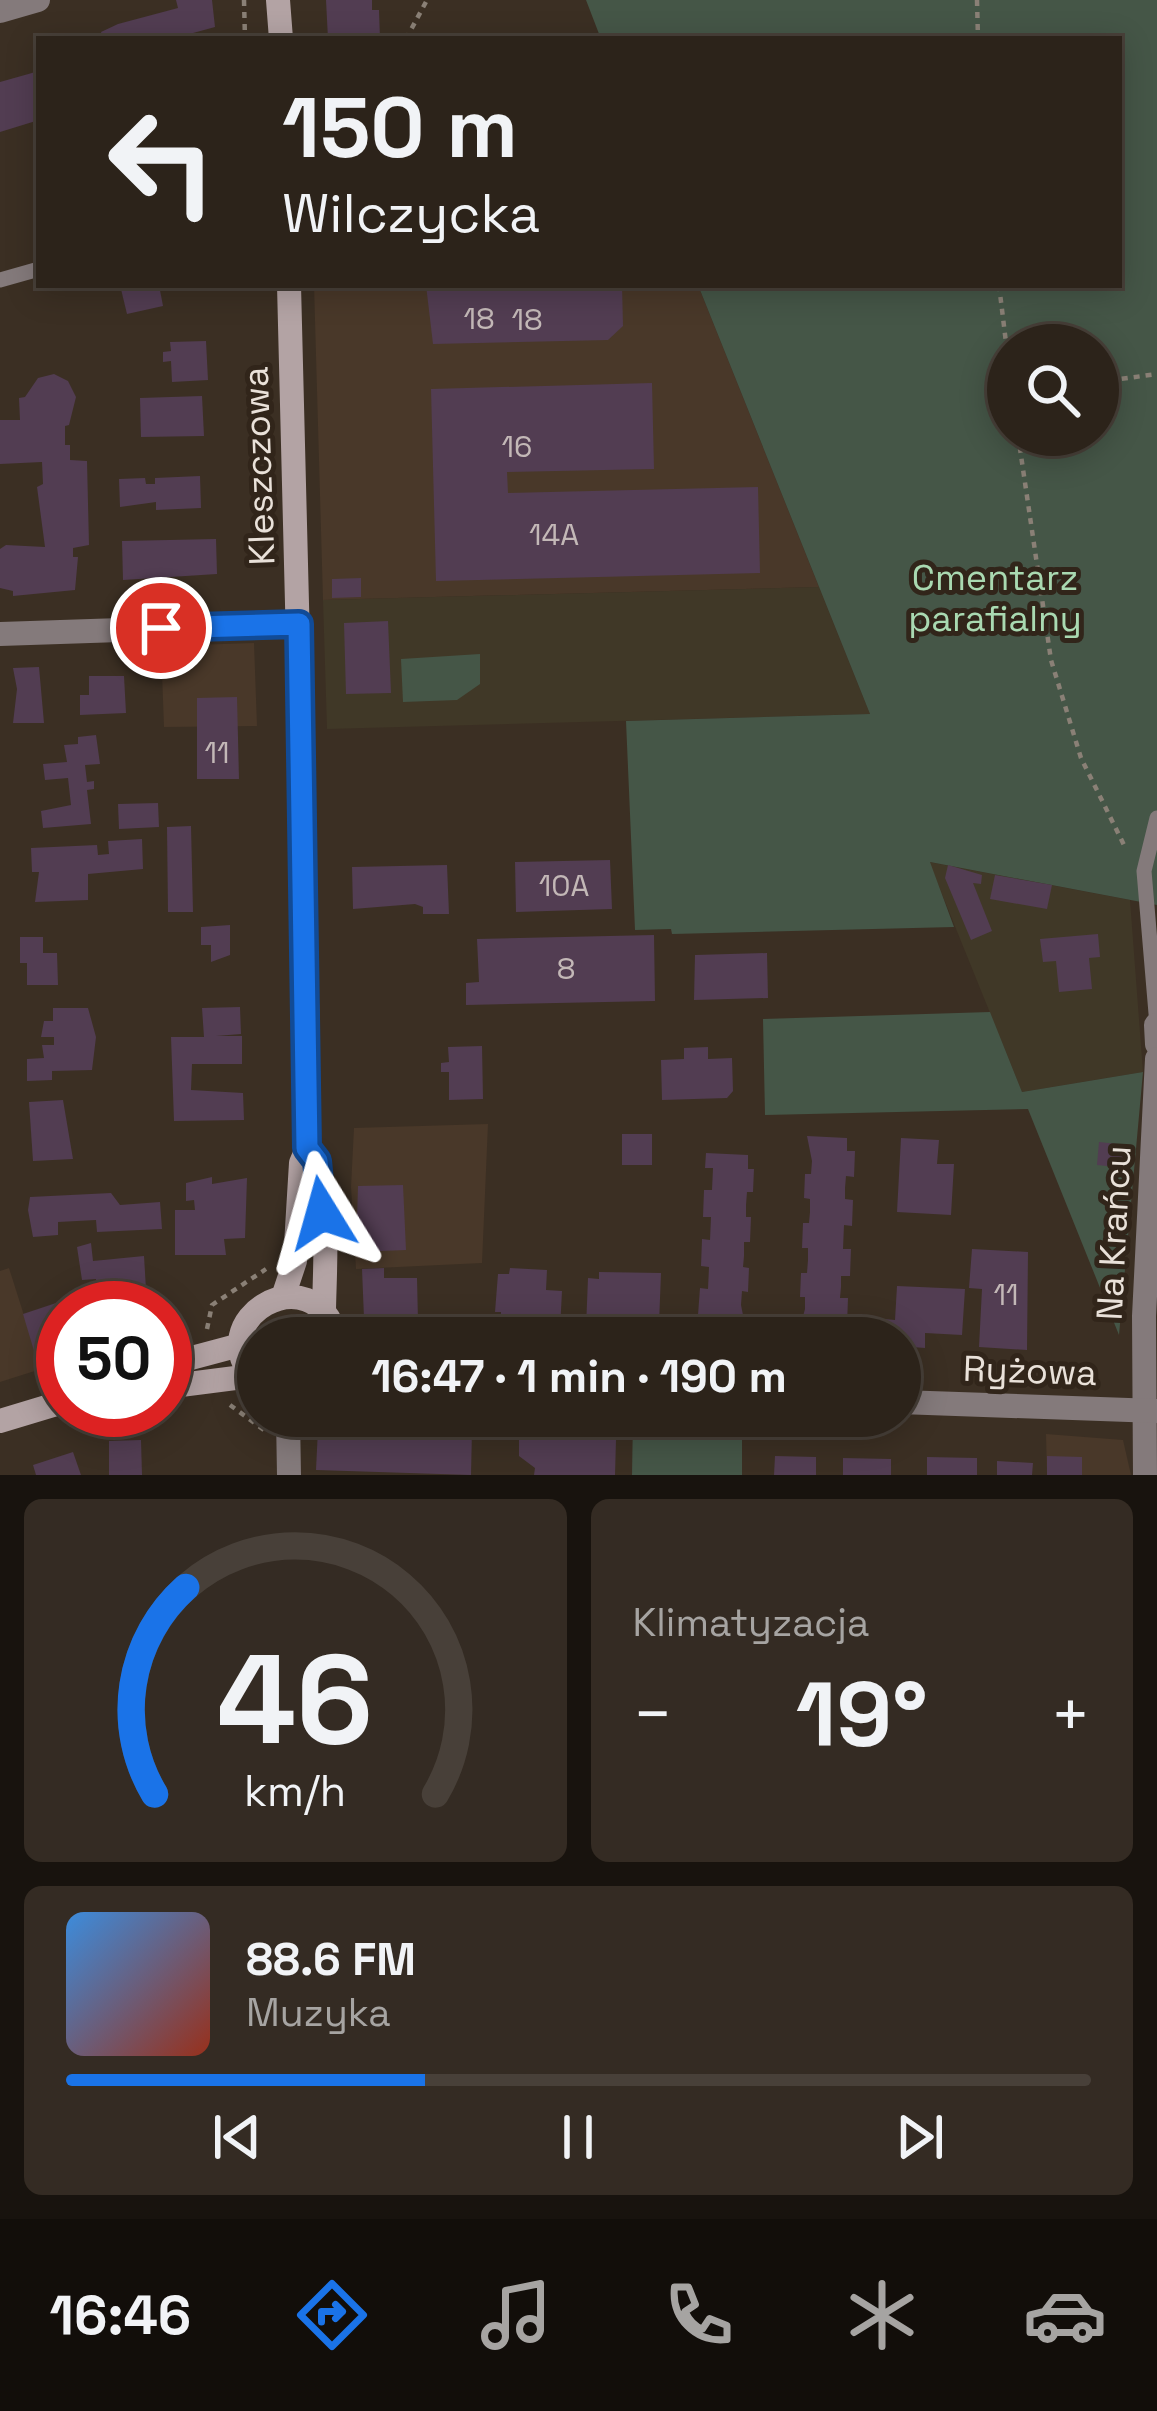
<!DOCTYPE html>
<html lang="pl">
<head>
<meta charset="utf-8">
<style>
	:root { --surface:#2c231a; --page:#342b23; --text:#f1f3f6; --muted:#a6a4a2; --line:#484039; --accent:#1a73e8 }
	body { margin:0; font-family:"Space Grotesk",sans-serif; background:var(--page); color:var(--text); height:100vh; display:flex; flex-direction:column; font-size:45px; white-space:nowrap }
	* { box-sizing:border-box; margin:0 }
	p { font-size:39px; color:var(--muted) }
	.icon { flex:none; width:66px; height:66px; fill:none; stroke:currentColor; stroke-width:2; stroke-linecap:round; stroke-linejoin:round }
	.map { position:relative; height:1475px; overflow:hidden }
	.drawer { display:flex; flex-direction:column; gap:24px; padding:24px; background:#18130e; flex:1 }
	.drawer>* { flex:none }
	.hud { position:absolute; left:36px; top:36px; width:1086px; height:252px; border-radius:0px; box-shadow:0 6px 30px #0003,0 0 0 3px var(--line); background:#2c231a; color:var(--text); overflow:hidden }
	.controls { position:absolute; left:987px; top:324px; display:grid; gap:24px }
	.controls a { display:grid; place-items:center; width:132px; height:132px; border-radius:50%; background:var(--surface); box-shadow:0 6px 30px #0003,0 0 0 3px var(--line); font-size:60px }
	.speed { position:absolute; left:36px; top:1281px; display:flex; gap:24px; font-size:60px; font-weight:700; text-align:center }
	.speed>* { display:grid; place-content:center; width:156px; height:156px; border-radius:50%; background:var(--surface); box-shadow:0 6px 30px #0003,0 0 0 3px var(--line); line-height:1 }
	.speed .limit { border:18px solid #d22; background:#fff; color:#111 }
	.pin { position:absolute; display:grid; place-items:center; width:102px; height:102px; color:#fff; margin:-51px; border:6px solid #fff; border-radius:50%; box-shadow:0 3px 12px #0007 }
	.me { position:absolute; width:132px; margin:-66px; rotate:352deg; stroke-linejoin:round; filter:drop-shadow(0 0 9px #0008) }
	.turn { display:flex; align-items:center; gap:42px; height:252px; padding:0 48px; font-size:54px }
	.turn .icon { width:156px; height:156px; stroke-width:2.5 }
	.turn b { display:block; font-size:84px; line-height:102px }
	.big { font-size:90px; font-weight:600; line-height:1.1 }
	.drawer .tile { flex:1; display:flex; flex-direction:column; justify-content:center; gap:18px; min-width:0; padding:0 42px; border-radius:18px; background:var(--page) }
	.drawer .dial { align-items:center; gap:0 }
	.dial svg { height:312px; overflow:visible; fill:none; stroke:var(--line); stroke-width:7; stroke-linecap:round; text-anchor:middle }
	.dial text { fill:var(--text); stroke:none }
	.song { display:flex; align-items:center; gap:36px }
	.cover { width:144px; height:144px; border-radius:18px; background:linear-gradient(135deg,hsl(210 70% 55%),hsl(10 70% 35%)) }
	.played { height:12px; border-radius:6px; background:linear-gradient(90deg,var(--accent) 35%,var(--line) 35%) }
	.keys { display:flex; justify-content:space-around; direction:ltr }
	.heat { display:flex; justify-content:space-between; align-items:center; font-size:66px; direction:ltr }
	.drawer .tiles { flex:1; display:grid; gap:24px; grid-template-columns:1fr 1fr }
	.tile:last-child { grid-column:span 2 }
	.trip { position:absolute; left:237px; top:1317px; width:684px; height:120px; border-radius:60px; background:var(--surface); box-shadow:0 6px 30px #0003,0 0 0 3px var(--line); font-weight:600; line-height:120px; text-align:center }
	.dock { display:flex; height:192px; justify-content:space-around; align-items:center; background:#120e0a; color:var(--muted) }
	.dock .icon { width:84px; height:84px }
	.dock .active { color:var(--accent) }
	.dock b { font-size:54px; color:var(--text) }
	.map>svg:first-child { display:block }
</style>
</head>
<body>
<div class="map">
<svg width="1157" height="1475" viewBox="0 0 1157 1475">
	<rect width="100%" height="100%" fill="#3b2f23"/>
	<!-- built -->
	<g fill="#493829">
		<polygon points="314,285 698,285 819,587 323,600"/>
		<polygon points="254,643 257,726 164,727 161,646"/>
		<polygon points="488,1124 482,1263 356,1269 351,1187 354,1128"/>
		<polygon points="9,1268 41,1369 0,1382 0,1271"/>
		<polygon points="1046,1434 1123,1440 1131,1475 1047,1475"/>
	</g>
	<!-- industrial -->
	<g fill="#403827">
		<polygon points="819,587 870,714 327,729 323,600"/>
		<polygon points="929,862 1130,900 1143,1072 1022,1092"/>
	</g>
	<!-- green -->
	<g fill="#455647" fill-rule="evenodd">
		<path d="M586,0h571v905l-227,-43 24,65 -282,7 -1,-5 -36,1 -9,-209 244,-7 -172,-429h421v-246h-518zM1008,345h90v90h-90z"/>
		<polygon points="480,654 480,684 457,700 403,702 401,659"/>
		<polygon points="990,1012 1022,1092 1143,1072 1119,1335 1028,1109 765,1115 763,1019"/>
		<polygon points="633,1418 742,1422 742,1475 632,1475"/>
	</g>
	<!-- building -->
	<g fill="#523d52">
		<polygon points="176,0 212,0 215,27 171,39 103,39 101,32 118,24 178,8"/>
		<polygon points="326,0 372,0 372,10 379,10 380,39 328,39"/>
		<polygon points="39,71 39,120 0,132 0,82"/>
		<polygon points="120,285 159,285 163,306 127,314"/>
		<polygon points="426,285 622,285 623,326 608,340 433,344"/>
		<polygon points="206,341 208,380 172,382 171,361 163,362 163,352 171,351 170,342"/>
		<polygon points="54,374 68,381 76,397 69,425 65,426 65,445 70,445 70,460 87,461 89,545 73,548 73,557 78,557 75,590 13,596 13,591 0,588 0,549 6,545 45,547 37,487 43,484 42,462 0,464 0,420 20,420 19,398 25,397 38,378"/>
		<polygon points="652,383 654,469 507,472 508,493 758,487 760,573 436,581 431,389"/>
		<polygon points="202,396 204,436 141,437 140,398"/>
		<polygon points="200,476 201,508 156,510 156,502 120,507 119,479 145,478 146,484 155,484 155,478"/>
		<polygon points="216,539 217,574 123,580 122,541"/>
		<polygon points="361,578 361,597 332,598 332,579"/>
		<polygon points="388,621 391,693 346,694 344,623"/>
		<polygon points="39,667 44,723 13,723 17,689 13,668"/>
		<polygon points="89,676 124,676 126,713 80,715 80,695 89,695"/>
		<polygon points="237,697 239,779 197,779 197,698"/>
		<polygon points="96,735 100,764 85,765 87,782 94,781 94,789 87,790 91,824 43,828 41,811 71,805 68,778 45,780 43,764 67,762 64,745 78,744 78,737"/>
		<polygon points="158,803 159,827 119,829 118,804"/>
		<polygon points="191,826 193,912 168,912 167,827"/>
		<polygon points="142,839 143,869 88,874 88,900 35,902 39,872 32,872 31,848 97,845 98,855 109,854 108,841"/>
		<polygon points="610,860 612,909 516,912 515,862"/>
		<polygon points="447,865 449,914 423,914 423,907 415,904 353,909 352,867"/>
		<polygon points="948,865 982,875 981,884 973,883 992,931 971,940 945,878"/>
		<polygon points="995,875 1052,885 1047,909 990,899"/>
		<polygon points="230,925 230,955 211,962 211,945 201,945 201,927"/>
		<polygon points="1098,934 1100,957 1089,958 1092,989 1059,992 1056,961 1043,962 1040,939"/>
		<polygon points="654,935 655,1001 466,1005 466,983 479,982 477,939"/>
		<polygon points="20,937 43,937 43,953 57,953 58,985 27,985 27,963 20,963"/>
		<polygon points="767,953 768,998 694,1000 695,955"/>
		<polygon points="240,1007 241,1034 216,1036 242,1036 242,1064 192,1064 191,1090 243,1093 244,1120 174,1121 171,1037 204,1037 202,1008"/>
		<polygon points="53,1008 88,1008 96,1037 92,1070 52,1071 52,1080 27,1081 27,1059 44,1058 42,1045 54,1045 54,1037 41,1037 44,1021 53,1021"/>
		<polygon points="482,1046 483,1099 449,1100 449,1072 441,1072 441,1063 449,1062 448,1047"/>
		<polygon points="708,1047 708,1059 732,1058 733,1091 727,1098 662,1100 661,1060 684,1059 684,1048"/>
		<polygon points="63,1100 73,1159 33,1161 29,1102"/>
		<rect x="622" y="1134" width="30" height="31"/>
		<polygon points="807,1136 847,1138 847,1151 855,1151 854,1177 846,1176 845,1188 845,1199 853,1200 852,1226 844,1225 843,1249 851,1249 850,1276 841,1276 841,1287 840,1298 848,1298 847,1325 839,1325 839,1337 798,1335 805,1309 805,1297 800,1297 801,1273 807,1273 808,1260 808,1248 802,1248 803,1223 809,1223 810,1212 810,1199 804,1198 805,1174 811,1174 812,1161"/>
		<polygon points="901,1138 939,1140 937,1164 954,1164 951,1215 897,1212"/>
		<polygon points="1099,1142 1127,1145 1126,1168 1097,1165"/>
		<polygon points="706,1153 748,1155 748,1169 754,1169 753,1192 747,1192 746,1205 746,1217 751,1217 750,1242 744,1242 744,1256 743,1267 749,1268 748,1292 742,1291 741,1305 746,1330 706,1328 707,1316 698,1315 700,1288 708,1289 709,1267 701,1266 702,1239 710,1240 711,1217 703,1217 704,1190 712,1190 713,1168 705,1168"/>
		<polygon points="212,1177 212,1184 247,1178 245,1238 224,1239 226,1255 175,1255 175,1210 195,1210 194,1200 186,1201 186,1183"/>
		<polygon points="403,1185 406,1250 356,1252 358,1186"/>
		<polygon points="111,1193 120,1205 160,1202 162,1229 97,1232 96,1220 58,1222 58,1235 33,1237 28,1210 30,1197"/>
		<polygon points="91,1243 93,1261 144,1256 146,1289 97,1292 96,1279 82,1280 77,1247"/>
		<polygon points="972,1249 1028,1252 1027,1350 979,1347 982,1289 969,1288"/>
		<polygon points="384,1268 384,1278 417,1278 418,1321 371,1322 364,1318 362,1269"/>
		<polygon points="510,1268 547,1270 546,1290 562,1291 560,1330 500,1329 501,1312 495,1312 498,1274 509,1274"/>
		<polygon points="599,1272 661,1273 659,1324 635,1323 634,1334 618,1337 596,1336 597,1329 586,1328 588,1278 599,1279"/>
		<polygon points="897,1286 965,1289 962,1335 925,1333 925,1348 900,1346 900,1338 883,1338 884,1319 895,1320"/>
		<polygon points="65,1300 63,1342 55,1344 56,1348 34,1351 23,1314"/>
		<polygon points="324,1424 472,1430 471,1475 316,1470 318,1429"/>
		<polygon points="519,1436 616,1440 615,1475 534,1475 535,1468 519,1456"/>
		<polygon points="141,1440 142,1475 109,1475 109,1441"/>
		<polygon points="73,1452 81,1475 36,1475 33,1465"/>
		<polygon points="775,1456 816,1457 816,1475 774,1475"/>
		<polygon points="1047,1456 1082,1457 1082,1475 1047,1475"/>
		<polygon points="927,1457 977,1458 977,1475 927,1475"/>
		<polygon points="843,1458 891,1459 891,1475 843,1475"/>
		<polygon points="997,1461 1033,1463 1032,1475 997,1475"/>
	</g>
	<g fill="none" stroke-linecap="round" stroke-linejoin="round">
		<!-- path -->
		<g stroke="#8a8076" stroke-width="4.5" stroke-dasharray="6 6" stroke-linecap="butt">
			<polyline points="244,0 245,39"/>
			<polyline points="977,0 978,39"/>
			<polyline points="406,39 427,0"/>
			<polyline points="999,285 1008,359"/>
			<polyline points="1098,382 1157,374"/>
			<polyline points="1018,435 1051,660 1081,758 1126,849"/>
			<polyline points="207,1329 212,1305 266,1269"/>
			<polyline points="230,1405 264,1430"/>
		</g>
		<!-- service -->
		<g stroke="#847a7b" stroke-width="15">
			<polyline points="0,280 39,269"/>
			<polyline points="1157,818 1144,871 1157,1025"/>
		</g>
		<!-- minor -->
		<g stroke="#847a7b" stroke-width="24">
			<polyline points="0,11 38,0"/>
			<polyline points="0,634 299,624"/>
			<polyline points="1156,1025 1157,1044"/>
			<polyline points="288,1416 289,1475"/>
			<polyline points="1145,1475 1144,1316 1157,1059"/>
		</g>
		<!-- tertiary -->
		<polyline stroke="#847a7b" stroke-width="24" points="900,1402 1157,1411"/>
		<!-- secondary -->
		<g stroke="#b3a3a4" stroke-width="24">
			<polyline points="278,0 281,39"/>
			<path d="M307,1149c26,22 17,128 17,163"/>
			<polyline points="283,1297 295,1261 301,1163 307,1149 308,1042 289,285"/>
			<polyline points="165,1365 240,1345"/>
			<path d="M258,1382c-63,-63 58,-130 78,-44"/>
			<polyline points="165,1387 251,1376"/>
			<polyline points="0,1421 63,1402"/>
		</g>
	</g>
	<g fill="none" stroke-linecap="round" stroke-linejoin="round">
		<defs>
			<polyline id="route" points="161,628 299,624 307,1148 317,1161 322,1213"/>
		</defs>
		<!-- route casing -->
		<use href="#route" stroke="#114b97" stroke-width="30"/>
		<!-- route -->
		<use href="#route" stroke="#1a73e8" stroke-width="21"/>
	</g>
	<g text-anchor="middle" stroke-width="10" stroke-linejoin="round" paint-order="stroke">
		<!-- number labels -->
		<g font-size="30" fill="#c3b8b7">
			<text x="479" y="329">18</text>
			<text x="527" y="330">18</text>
			<text x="517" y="457">16</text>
			<text x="554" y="545">14A</text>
			<text x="217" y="763">11</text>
			<text x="564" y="896">10A</text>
			<text x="566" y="979">8</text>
			<text x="1006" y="1305">11</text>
		</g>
		<!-- street labels -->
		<g font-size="36" fill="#e9e1d9" stroke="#31251a">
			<text transform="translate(258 466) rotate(-92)" y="13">Kleszczowa</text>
			<text transform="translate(1113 1233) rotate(-87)" y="13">Na Krańcu</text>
			<text transform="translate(1030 1370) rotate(2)" y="13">Ryżowa</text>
		</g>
		<!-- park labels -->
		<g font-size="36" fill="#a9d9b1" stroke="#31251a">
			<text x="995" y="590">Cmentarz<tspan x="995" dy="41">parafialny</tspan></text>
		</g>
	</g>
</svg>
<div class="controls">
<a><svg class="icon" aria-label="search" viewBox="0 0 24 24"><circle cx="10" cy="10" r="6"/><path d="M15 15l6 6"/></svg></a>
</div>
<div class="speed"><div class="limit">50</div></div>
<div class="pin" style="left:161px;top:628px;background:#d93025"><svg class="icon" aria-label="arrive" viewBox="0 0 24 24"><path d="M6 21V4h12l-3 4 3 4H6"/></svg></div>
<svg class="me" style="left:322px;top:1213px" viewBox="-20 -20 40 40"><path d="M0-17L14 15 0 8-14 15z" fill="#1a73e8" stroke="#fff" stroke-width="4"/></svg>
<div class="trip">16:47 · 1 min · 190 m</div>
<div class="hud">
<div class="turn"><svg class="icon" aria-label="left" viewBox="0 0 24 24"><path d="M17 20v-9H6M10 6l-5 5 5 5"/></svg><div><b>150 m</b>Wilczycka</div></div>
</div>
</div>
<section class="drawer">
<div class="tiles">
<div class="tile dial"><svg viewBox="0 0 100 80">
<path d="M14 69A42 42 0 1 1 86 69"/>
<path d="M14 69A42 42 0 0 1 22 16" stroke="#1a73e8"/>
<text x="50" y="56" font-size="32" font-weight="700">46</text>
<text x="50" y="72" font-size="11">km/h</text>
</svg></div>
<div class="tile"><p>Klimatyzacja</p>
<div class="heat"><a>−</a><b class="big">19°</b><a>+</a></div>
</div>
<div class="tile">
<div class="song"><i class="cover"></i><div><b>88.6 FM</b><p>Muzyka</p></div></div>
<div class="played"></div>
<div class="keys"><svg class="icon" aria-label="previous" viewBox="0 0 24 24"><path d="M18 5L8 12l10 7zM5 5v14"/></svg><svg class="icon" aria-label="pause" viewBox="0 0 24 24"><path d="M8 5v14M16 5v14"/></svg><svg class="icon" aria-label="next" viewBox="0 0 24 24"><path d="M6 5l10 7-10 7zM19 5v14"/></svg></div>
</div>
</div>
</section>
<nav class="dock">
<b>16:46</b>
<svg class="icon active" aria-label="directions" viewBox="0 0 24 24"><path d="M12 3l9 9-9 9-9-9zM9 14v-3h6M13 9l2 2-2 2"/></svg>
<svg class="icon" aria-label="music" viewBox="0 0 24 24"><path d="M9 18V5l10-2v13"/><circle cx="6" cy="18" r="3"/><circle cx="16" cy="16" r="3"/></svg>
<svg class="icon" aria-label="phone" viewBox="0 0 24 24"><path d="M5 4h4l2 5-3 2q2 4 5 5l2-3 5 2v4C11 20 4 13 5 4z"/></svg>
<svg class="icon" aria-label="climate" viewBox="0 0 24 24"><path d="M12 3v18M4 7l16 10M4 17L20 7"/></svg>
<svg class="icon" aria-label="car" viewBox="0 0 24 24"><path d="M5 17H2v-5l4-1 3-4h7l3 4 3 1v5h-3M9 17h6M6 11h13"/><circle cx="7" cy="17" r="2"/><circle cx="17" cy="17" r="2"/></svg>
</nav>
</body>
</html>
